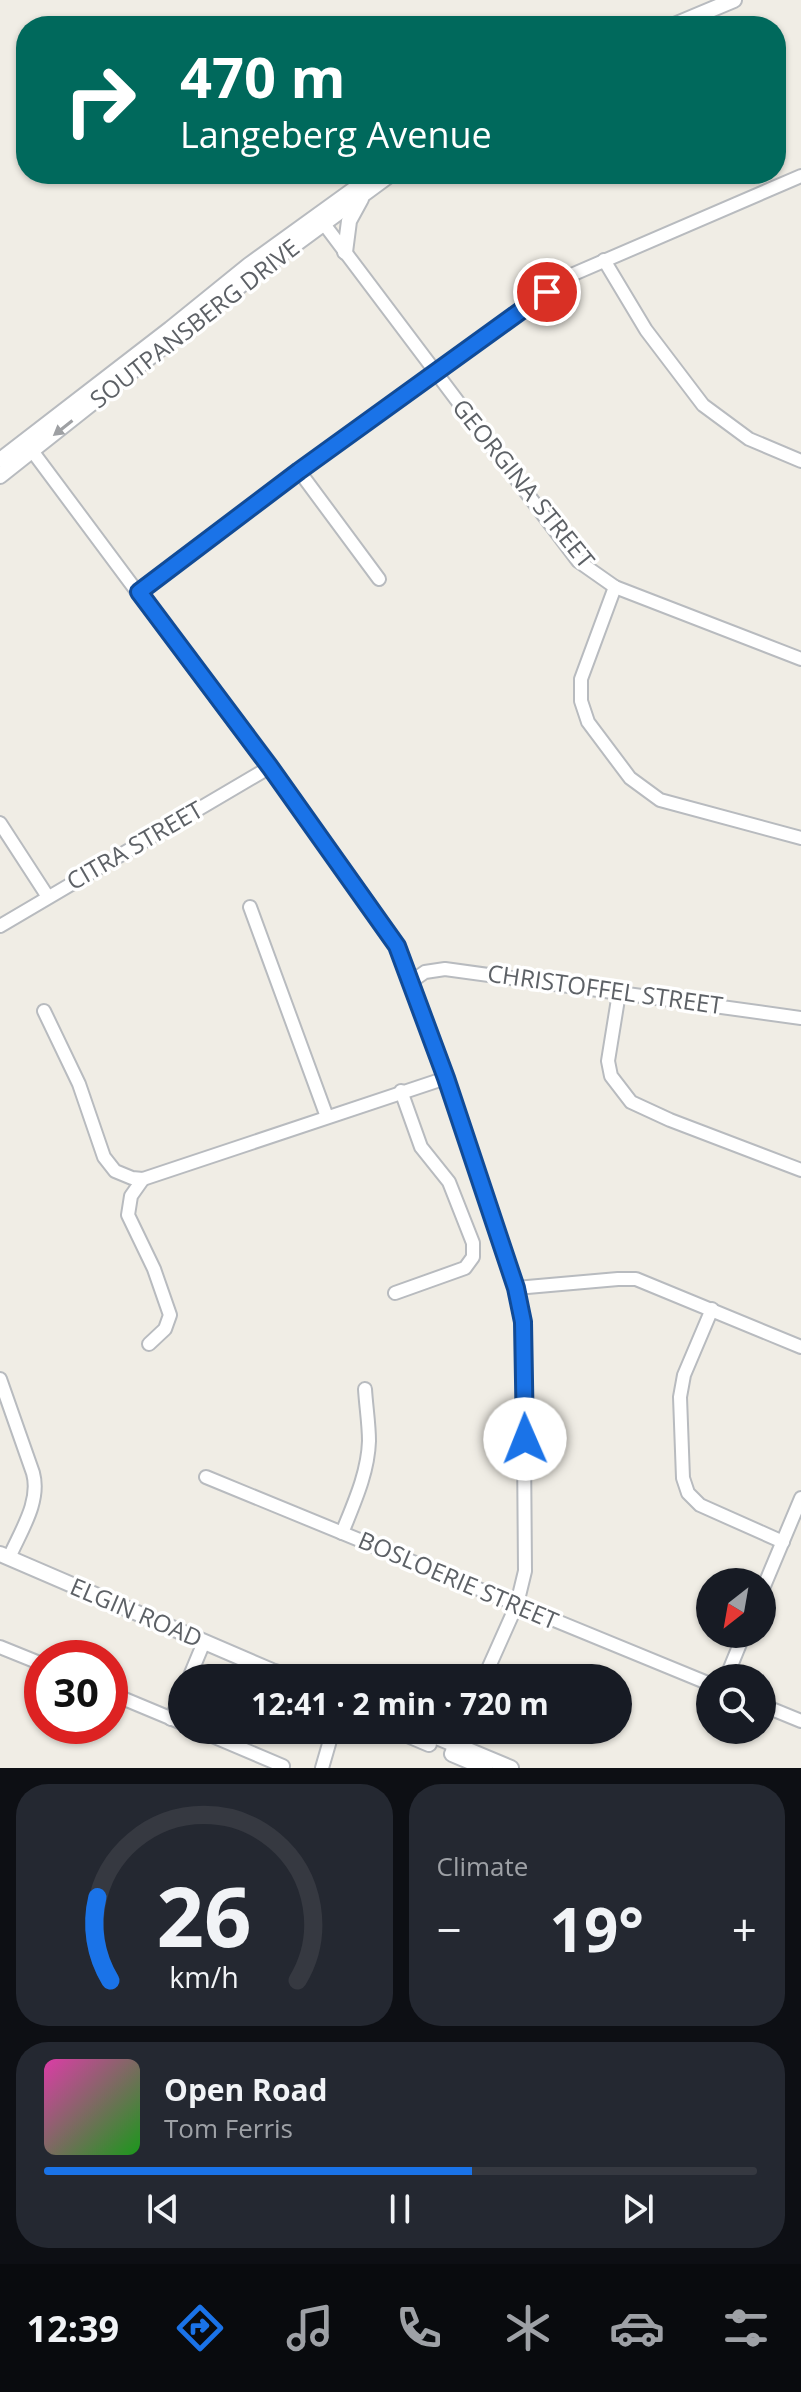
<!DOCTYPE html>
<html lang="en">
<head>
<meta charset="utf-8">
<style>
	:root { --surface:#171b24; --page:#242831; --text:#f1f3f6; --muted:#9ea1a6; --line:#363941; --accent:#1a73e8 }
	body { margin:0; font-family:"Open Sans",sans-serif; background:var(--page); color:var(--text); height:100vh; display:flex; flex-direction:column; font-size:30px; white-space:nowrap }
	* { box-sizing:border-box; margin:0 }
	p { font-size:26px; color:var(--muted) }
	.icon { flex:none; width:44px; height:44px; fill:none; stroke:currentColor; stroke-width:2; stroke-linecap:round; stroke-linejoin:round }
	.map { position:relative; height:1768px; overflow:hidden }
	.sheet { display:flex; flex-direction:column; gap:16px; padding:16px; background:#0d0f14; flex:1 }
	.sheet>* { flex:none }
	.hud { position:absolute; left:16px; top:16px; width:770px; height:168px; border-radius:32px; box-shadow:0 2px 6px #0004; background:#00695c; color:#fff; overflow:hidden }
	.needle { width:52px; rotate:211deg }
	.controls { position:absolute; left:696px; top:1568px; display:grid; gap:16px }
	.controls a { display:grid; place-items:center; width:80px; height:80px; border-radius:50%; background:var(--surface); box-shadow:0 2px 6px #0004; font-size:40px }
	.speed { position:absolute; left:24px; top:1640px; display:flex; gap:16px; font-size:40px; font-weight:700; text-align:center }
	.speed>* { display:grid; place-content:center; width:104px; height:104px; border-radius:50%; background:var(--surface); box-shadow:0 2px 6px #0004; line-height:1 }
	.speed .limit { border:12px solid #d22; background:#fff; color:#111 }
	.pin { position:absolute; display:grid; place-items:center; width:68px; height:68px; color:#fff; margin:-34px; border:4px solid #fff; border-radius:50%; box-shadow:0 2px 8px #0007 }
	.me { position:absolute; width:88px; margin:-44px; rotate:359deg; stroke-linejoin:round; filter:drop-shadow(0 0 6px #0008) }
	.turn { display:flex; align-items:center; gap:28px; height:168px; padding:0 32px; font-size:36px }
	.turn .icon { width:104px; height:104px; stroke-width:2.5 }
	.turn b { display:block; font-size:56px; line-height:68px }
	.big { font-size:60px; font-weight:700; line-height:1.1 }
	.sheet .card { flex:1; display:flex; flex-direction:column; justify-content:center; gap:12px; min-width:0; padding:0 28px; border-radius:32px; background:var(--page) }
	.sheet .dial { align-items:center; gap:0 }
	.dial svg { height:208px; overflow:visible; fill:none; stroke:var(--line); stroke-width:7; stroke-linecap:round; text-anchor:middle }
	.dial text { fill:var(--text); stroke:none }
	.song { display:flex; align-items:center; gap:24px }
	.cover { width:96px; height:96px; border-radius:12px; background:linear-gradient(135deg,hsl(320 70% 55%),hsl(120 70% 35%)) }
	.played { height:8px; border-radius:4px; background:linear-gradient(90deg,var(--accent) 60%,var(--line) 60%) }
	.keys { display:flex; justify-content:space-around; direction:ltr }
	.heat { display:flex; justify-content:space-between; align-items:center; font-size:44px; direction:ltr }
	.sheet .tiles { flex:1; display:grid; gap:16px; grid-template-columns:1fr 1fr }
	.card:last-child { grid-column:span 2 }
	.trip { position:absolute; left:168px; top:1664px; width:464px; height:80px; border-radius:40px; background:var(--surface); box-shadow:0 2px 6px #0004; font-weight:700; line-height:80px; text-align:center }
	.dock { display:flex; height:128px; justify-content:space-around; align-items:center; background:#090b0e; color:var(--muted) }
	.dock .icon { width:56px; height:56px }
	.dock .current { color:var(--accent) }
	.dock b { font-size:36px; color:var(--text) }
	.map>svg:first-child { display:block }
</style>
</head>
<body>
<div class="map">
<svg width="801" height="1768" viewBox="0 0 801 1768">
	<rect width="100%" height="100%" fill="#f0ede5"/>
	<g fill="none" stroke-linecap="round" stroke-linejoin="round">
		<defs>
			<g id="minor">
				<polyline points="318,216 578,561 615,587 801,659"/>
				<polyline points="604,260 646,330 703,405 749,439 801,461"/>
				<polyline points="27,444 363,895 397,946 412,981 516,1288 523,1322 525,1571 517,1604 484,1678"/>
				<polyline points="299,471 379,579"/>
				<polyline points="615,587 581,679 581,701 588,722 630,778 660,800 801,838"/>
				<polyline points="139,592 299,471 569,276 801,176"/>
				<polyline points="0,823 48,897"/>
				<polyline points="250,907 327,1117"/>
				<polyline points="0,926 270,767"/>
				<polyline points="412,981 425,972 445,969 801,1018"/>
				<polyline points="619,993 608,1061 611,1076 631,1102 670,1120 801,1170"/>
				<polyline points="44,1011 79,1084 104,1157 115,1171 132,1178 143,1179 446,1078"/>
				<polyline points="143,1179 131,1196 128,1215 154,1269 170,1315 165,1329 149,1344"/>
				<polyline points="516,1288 618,1279 636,1279 801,1347"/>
				<polyline points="395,1293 465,1268 473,1257 473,1243 449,1182 421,1147 401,1091"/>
				<polyline points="712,1309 684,1375 680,1397 683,1478 688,1493 700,1505 783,1542"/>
				<path d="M0,1379l33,94c8,29 -13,59 -24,85"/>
				<polyline points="206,1477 710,1684"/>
				<path d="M342,1533c12,-30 26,-60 27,-92 0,-17 -3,-35 -4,-52"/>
				<polyline points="762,1591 801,1498"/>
				<polyline points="0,1647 42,1664"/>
				<polyline points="189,1678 204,1642"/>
				<polyline points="726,1678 744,1634"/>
				<polyline points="110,1693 182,1723"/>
				<polyline points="762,1705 801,1721"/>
				<polyline points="171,1719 182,1694"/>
				<polyline points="198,1730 283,1766"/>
				<polyline points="452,1751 461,1730"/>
				<polyline points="322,1768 333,1730"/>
			</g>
			<g id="tertiary">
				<polyline points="672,26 734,0"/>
				<polyline points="345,252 349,221 361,199"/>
				<polyline points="0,460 170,329 249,265 375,174"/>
				<polyline points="0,476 255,274 391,174"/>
				<polyline points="0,1554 272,1671 295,1678"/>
				<polyline points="396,1730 429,1744"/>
				<polyline points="420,1730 511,1768"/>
				<polyline points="452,1754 485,1768"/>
			</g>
		</defs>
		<!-- minor casing -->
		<use href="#minor" stroke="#b8bbbf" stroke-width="16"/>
		<!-- tertiary casing -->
		<use href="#tertiary" stroke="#b8bbbf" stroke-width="18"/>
		<!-- minor -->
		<use href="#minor" stroke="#fff" stroke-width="12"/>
		<!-- tertiary -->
		<use href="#tertiary" stroke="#fff" stroke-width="14"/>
	</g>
	<!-- one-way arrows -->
	<defs><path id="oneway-solid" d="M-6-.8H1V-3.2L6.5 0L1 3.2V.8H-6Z" transform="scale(2)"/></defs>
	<use fill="#9ea0a3" href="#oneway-solid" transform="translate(63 428) rotate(142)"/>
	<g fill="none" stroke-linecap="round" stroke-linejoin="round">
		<defs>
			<polyline id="route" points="525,1439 523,1322 516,1288 446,1078 397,946 270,767 139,592 299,471 547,292"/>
		</defs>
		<!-- route casing -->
		<use href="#route" stroke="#114b97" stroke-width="20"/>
		<!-- route -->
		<use href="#route" stroke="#1a73e8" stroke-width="14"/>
	</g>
	<g text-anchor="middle" stroke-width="7" stroke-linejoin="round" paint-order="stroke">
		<!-- street labels -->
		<g font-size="24" fill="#5d6166" stroke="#fff">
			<text transform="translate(195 324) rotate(-38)" y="8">SOUTPANSBERG DRIVE</text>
			<text transform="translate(523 484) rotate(51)" y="8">GEORGINA STREET</text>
			<text transform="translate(135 846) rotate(-30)" y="8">CITRA STREET</text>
			<text transform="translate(605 990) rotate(8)" y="8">CHRISTOFFEL STREET</text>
			<text transform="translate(458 1581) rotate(23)" y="8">BOSLOERIE STREET</text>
			<text transform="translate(136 1613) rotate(23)" y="8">ELGIN ROAD</text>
		</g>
	</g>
</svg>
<div class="controls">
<a><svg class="needle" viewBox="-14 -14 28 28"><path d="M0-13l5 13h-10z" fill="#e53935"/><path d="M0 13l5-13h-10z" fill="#9ea1a6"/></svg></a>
<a><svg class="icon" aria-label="search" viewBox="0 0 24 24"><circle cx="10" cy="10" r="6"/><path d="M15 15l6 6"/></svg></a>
</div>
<div class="speed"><div class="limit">30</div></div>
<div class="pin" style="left:547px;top:292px;background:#d93025"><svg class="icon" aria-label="arrive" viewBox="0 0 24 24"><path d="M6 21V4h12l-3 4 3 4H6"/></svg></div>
<svg class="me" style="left:525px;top:1439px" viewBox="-20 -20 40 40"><circle r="19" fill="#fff"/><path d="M0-13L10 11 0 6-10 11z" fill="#1a73e8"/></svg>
<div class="trip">12:41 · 2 min · 720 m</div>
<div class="hud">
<div class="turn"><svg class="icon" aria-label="right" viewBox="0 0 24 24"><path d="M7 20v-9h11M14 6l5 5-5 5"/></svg><div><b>470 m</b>Langeberg Avenue</div></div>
</div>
</div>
<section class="sheet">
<div class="tiles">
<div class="card dial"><svg viewBox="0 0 100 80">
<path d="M14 69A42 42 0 1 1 86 69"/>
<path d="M14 69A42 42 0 0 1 9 37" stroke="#1a73e8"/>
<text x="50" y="56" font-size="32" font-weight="700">26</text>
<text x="50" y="72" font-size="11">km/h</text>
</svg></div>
<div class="card"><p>Climate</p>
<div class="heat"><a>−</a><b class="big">19°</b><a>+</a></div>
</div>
<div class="card">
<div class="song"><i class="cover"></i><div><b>Open Road</b><p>Tom Ferris</p></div></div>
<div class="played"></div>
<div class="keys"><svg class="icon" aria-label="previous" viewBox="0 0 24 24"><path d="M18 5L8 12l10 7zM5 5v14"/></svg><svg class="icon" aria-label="pause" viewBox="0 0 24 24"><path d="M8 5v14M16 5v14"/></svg><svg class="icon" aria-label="next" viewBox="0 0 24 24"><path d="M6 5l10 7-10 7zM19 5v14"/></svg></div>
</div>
</div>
</section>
<nav class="dock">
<b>12:39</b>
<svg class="icon current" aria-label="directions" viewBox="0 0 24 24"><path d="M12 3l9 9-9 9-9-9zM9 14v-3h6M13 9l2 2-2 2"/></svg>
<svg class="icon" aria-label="music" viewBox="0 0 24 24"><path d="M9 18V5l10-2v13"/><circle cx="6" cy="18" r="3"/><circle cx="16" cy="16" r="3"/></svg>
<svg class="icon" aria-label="phone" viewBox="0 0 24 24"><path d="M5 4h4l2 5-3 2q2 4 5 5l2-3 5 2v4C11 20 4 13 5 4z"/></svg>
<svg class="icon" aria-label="climate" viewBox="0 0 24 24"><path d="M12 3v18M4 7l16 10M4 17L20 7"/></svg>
<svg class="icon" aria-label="car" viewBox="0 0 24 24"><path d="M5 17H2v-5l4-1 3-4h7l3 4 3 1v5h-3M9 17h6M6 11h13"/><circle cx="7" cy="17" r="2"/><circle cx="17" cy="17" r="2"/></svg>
<svg class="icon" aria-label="filters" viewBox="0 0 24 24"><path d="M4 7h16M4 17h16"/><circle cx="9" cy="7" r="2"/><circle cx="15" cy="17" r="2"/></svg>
</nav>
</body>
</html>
